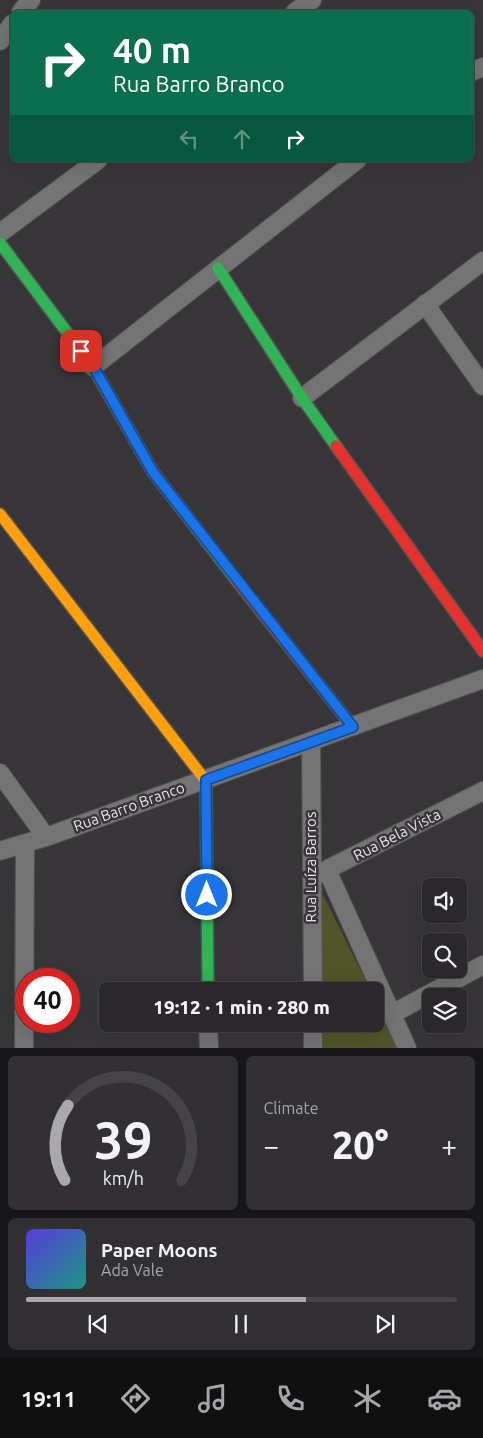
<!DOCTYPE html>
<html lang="en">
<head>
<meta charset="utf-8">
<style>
	:root { --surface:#2a282b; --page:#323033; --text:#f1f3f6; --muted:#a5a6a9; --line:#464447; --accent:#aaa8aa }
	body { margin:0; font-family:Ubuntu,sans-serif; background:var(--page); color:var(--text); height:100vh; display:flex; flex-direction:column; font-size:19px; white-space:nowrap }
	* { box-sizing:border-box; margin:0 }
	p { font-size:16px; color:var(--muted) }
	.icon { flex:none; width:28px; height:28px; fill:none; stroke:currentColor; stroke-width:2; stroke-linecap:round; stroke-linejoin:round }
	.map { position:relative; height:1048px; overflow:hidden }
	.side { display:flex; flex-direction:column; gap:8px; padding:8px; background:#171618; flex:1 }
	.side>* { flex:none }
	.banner { position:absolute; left:10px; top:10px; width:464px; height:152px; border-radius:8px; box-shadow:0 5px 20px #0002,0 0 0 1px var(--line); background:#0b6e4f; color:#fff; overflow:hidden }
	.tools { position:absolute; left:422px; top:878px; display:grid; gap:10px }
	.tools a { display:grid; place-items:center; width:45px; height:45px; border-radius:8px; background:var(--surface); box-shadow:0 5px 20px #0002,0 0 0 1px var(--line); font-size:25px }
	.speed { position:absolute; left:15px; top:968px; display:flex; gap:10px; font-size:25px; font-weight:700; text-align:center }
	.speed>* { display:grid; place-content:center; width:65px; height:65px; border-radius:50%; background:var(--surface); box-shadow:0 5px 20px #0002,0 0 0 1px var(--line); line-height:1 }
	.speed .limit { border:8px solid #d22; background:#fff; color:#111 }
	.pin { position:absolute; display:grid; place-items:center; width:42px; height:42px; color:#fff; margin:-21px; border-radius:10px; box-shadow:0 2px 8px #0006 }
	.me { position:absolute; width:55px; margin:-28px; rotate:0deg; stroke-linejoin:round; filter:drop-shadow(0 0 4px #0008) }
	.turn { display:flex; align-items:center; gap:18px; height:105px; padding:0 20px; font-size:22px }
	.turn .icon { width:65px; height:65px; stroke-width:2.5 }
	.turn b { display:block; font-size:35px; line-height:42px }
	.lanes { display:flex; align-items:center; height:48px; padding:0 20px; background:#0003; justify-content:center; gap:25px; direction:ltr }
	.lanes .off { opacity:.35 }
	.big { font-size:38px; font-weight:800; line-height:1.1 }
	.side .widget { flex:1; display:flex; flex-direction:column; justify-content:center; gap:8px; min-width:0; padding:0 18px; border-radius:8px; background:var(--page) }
	.side .dial { align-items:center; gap:0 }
	.dial svg { height:130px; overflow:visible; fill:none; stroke:var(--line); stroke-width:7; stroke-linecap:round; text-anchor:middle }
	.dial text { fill:var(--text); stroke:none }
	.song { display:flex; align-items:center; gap:15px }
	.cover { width:60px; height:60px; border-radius:8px; background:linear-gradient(135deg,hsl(250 70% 55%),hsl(170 70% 35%)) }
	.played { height:5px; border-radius:2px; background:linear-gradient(90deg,var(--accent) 65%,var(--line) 65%) }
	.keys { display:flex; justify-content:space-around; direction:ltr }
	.heat { display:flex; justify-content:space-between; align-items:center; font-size:28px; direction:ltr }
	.side .tiles { flex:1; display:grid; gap:8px; grid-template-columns:1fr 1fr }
	.widget:last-child { grid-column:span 2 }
	.trip { position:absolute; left:99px; top:982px; width:285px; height:50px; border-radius:8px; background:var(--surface); box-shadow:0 5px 20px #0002,0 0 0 1px var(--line); font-weight:800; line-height:50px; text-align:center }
	.dock { display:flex; height:80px; justify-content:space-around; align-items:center; background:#111011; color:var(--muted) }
	.dock .icon { width:35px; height:35px }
	.dock .current { color:var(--accent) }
	.dock b { font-size:22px; color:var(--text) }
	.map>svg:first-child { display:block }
</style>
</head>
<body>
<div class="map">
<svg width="483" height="1048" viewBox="0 0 483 1048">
	<rect width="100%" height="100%" fill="#383639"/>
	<!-- green -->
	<g fill="#515529">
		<polygon points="314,877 371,991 315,991"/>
		<polygon points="375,999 400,1048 316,1048 316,1024 375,1024"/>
	</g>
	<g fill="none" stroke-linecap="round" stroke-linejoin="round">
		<defs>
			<g id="street">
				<polyline points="21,12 31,0"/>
				<polyline points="295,12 312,0"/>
				<polyline points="0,41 12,24"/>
				<polyline points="471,72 483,67"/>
				<polyline points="0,233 98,160"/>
				<polyline points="425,304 483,386"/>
				<polyline points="93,367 357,160"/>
				<polyline points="302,398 483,261"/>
				<polyline points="311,742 313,991"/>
				<polyline points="0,773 46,837"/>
				<polyline points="0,851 46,837 483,679"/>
				<polyline points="327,870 407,1048"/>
				<polyline points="318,874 483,791"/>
				<polyline points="392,1014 483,965"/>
				<polyline points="208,1024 209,1048"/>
				<polyline points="313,1024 313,1048"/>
				<polyline points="24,1048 25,845"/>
			</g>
			<g id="fast">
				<polyline points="0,243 93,367 153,472 237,581"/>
				<polyline points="218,268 302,398 336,446"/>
				<polyline points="206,781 208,991"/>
			</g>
			<polyline id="slow" points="0,514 206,781"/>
			<g id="jam">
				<polyline points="336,446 483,651"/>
				<polyline points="237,581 353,727"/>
			</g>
		</defs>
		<!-- street casing -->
		<use href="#street" stroke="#545354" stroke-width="20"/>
		<!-- fast casing -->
		<use href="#fast" stroke="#545354" stroke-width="14"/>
		<!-- slow casing -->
		<use href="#slow" stroke="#545354" stroke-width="14"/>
		<!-- jam casing -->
		<use href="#jam" stroke="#545354" stroke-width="14"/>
		<!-- street -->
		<use href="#street" stroke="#747475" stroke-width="18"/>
		<!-- fast -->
		<use href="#fast" stroke="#30b455" stroke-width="11"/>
		<!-- slow -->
		<use href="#slow" stroke="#ff9f0a" stroke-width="11"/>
		<!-- jam -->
		<use href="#jam" stroke="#e5322d" stroke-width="11"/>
	</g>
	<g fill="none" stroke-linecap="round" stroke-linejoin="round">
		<defs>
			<polyline id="route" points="81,351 93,366 153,472 353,727 206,780 207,895"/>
		</defs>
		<!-- route casing -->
		<use href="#route" stroke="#114b97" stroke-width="12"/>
		<!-- route -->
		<use href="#route" stroke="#1a73e8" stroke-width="9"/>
	</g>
	<g text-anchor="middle" stroke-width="5" stroke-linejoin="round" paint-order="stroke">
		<!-- street labels -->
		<g font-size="15" fill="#e7e5e7" stroke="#39353a">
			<text transform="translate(129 807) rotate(-20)" y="5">Rua Barro Branco</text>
			<text transform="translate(397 835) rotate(-27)" y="5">Rua Bela Vista</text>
			<text transform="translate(311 867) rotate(-90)" y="5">Rua Luíza Barros</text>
		</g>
	</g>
</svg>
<div class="tools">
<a><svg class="icon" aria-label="sound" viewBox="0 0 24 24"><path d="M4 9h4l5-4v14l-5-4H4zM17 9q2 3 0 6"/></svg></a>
<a><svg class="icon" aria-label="search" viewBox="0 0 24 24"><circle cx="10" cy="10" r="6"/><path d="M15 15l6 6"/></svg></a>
<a><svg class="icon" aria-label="layers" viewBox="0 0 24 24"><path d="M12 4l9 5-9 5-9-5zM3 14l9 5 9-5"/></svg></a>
</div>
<div class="speed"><div class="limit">40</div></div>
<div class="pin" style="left:81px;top:351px;background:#d93025"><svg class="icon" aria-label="arrive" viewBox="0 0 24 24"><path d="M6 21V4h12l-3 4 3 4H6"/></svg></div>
<svg class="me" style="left:207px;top:895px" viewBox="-20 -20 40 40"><circle r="17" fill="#1a73e8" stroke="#fff" stroke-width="3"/><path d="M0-11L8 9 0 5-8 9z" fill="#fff"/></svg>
<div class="trip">19:12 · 1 min · 280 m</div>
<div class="banner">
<div class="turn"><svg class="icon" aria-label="right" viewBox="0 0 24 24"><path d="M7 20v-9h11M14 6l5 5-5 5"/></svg><div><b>40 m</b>Rua Barro Branco</div></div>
<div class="lanes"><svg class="icon off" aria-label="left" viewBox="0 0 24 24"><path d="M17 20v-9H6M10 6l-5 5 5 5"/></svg><svg class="icon off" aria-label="ahead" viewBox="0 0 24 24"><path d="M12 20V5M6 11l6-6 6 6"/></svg><svg class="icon" aria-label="right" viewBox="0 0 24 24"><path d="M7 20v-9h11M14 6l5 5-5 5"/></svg></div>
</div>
</div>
<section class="side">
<div class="tiles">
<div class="widget dial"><svg viewBox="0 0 100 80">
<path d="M14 69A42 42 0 1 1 86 69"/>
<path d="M14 69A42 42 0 0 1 16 23" stroke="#aaa8aa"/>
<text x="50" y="56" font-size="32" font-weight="700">39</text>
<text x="50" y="72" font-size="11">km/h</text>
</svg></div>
<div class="widget"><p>Climate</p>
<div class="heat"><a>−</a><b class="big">20°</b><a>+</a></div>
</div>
<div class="widget">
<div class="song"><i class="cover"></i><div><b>Paper Moons</b><p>Ada Vale</p></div></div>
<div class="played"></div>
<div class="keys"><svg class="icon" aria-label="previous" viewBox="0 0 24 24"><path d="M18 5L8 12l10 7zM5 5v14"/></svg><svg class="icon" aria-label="pause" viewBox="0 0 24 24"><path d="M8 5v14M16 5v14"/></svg><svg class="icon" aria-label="next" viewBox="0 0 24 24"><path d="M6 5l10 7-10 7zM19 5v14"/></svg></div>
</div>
</div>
</section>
<nav class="dock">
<b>19:11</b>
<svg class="icon current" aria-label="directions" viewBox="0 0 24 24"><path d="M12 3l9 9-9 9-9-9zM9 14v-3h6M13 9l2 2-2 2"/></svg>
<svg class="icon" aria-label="music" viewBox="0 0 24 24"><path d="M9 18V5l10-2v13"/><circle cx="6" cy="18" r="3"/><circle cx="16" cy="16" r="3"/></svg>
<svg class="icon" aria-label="phone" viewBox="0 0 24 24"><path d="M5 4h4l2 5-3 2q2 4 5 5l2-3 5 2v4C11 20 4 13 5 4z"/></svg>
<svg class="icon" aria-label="climate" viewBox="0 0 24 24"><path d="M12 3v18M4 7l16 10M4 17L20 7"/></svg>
<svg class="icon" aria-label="car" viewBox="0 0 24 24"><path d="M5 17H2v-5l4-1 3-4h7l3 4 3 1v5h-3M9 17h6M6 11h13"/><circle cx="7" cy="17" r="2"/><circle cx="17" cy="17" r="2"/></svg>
</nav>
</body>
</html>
